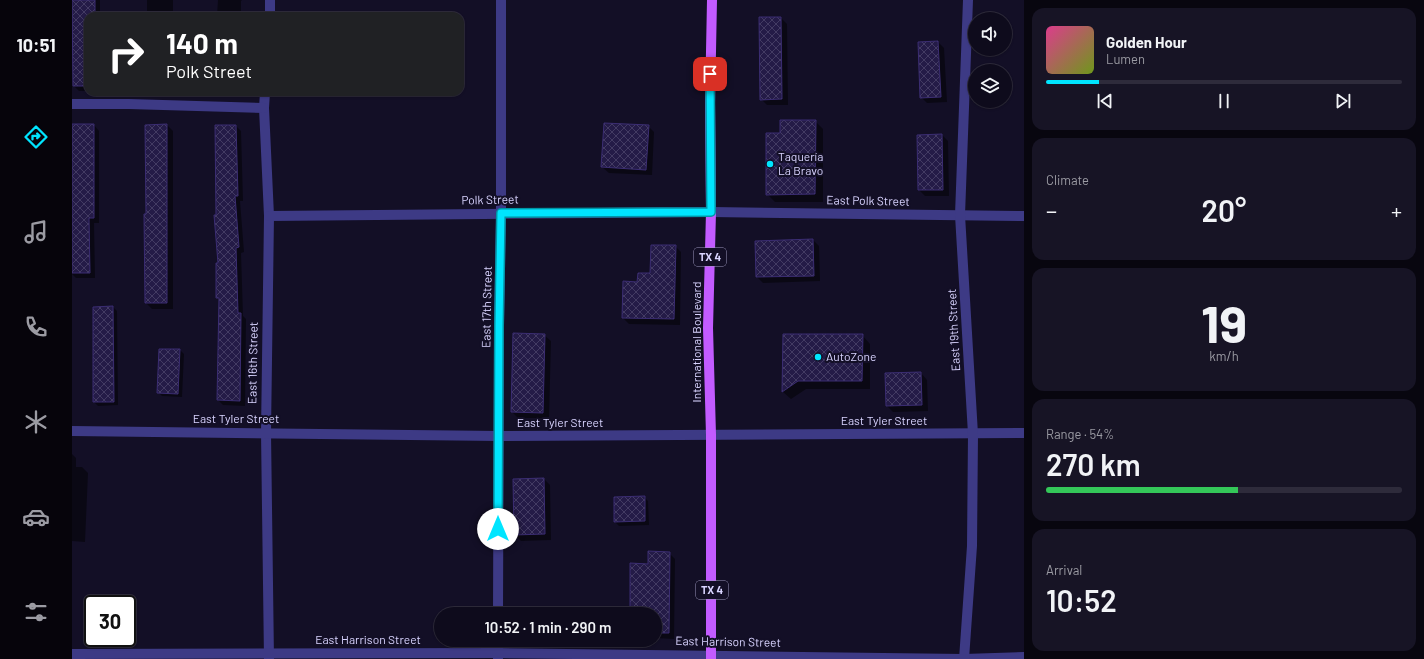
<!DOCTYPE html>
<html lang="en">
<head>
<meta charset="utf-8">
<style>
	:root { --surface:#0e0b1c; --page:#171425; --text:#f1f3f6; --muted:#9b9ba3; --line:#2e2b3b; --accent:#00e5ff }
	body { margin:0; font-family:Barlow,sans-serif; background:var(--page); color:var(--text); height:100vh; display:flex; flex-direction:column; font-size:15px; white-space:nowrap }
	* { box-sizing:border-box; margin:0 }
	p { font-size:13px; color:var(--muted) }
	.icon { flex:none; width:22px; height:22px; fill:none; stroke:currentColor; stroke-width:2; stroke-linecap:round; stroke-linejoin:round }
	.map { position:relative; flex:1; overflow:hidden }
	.sheet { display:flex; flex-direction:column; gap:8px; padding:8px; background:#08060f; width:400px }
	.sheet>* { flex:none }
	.guide { position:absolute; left:12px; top:12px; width:380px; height:84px; border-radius:12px; box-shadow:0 1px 3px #0004,0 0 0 1px var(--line); background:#202124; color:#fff; overflow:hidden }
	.tools { position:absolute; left:896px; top:12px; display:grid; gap:8px }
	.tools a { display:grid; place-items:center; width:44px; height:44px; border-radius:50%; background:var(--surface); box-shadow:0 1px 3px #0004,0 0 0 1px var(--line); font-size:20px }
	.speed { position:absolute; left:12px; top:595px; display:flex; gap:8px; font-size:20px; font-weight:700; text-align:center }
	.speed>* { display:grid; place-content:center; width:52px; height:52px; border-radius:50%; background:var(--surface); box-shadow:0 1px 3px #0004,0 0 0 1px var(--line); line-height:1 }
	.speed .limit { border:2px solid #111; border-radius:6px; background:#fff; color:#111 }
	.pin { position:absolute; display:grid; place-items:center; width:34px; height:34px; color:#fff; margin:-17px; border-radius:8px; box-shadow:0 2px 6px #0006 }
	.me { position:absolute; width:44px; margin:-22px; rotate:0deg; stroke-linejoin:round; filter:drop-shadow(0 0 3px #0008) }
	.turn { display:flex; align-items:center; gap:14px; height:84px; padding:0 16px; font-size:18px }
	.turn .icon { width:52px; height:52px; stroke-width:2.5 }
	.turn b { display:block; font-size:28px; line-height:34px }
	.big { font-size:30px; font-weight:600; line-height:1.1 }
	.sheet .widget { flex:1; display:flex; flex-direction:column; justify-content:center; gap:6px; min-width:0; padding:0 14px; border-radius:12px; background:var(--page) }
	.sheet .dial { align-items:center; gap:0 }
	.dial b { font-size:52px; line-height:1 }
	.song { display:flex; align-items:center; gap:12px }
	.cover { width:48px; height:48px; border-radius:6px; background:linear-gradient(135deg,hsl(330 70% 55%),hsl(80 70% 35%)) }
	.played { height:4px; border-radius:2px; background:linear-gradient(90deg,var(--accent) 15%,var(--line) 15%) }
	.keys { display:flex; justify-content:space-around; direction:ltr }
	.heat { display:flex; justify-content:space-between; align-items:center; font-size:22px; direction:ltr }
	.charge { height:6px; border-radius:3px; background:linear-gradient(90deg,#34c759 54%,var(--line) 0) }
	.trip { position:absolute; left:362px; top:607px; width:228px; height:40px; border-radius:20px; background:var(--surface); box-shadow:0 1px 3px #0004,0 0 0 1px var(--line); font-weight:600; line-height:40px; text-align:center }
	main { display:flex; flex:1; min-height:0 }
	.menu { display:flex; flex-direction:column; width:72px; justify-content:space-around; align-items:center; background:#06040b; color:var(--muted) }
	.menu .icon { width:28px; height:28px }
	.menu .active { color:var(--accent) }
	.menu b { font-size:18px; color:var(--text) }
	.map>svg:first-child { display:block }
</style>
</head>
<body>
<main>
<nav class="menu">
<b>10:51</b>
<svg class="icon active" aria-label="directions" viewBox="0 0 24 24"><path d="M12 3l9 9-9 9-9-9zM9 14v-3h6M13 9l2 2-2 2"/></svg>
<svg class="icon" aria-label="music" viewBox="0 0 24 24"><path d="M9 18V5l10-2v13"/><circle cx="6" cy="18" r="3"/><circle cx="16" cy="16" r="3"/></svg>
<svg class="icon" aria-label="phone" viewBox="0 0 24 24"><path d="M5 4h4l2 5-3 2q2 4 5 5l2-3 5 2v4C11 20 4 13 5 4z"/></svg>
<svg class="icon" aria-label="climate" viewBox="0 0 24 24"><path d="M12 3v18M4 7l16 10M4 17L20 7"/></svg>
<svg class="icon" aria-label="car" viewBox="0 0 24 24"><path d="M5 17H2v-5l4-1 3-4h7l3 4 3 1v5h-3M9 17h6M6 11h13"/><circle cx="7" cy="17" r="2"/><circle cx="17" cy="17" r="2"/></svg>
<svg class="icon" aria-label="filters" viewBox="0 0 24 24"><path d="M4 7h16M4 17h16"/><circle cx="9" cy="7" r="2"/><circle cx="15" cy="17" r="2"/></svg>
</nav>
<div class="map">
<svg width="952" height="659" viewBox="0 0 952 659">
	<defs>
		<pattern id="building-cross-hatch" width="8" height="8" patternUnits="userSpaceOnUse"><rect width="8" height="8" fill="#241b47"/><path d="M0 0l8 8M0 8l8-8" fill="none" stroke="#433b63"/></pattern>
	</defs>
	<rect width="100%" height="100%" fill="#130f26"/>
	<!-- shadow -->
	<g fill="#0007">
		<polygon points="1,0 28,0 28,16 16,16 16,91 7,91 2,86"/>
		<rect x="75" y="0" width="26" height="16"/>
		<polygon points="146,0 170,0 169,1 169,16 144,16 145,16"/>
		<polygon points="709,18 715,24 716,105 695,105 689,99"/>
		<polygon points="866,42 872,48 875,102 855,103 849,97"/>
		<polygon points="743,121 751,129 751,202 703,202 695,194 709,134"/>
		<polygon points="22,125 27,131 27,223 22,223 23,278 4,278 0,274 0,240"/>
		<polygon points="95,125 101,131 101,309 80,309 74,303 75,215"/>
		<polygon points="164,126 169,131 171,201 168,201 172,252 169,253 171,316 174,319 173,406 151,405 146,400 148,300 145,297 147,264 145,216"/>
		<polygon points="576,126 582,132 580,175 537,173 530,167"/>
		<polygon points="870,135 876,141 877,196 853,196 847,190 846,136"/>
		<polygon points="741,240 747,246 748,281 691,283 685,277"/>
		<polygon points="603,246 609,252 608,325 557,324 551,318 552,282 566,283 579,274"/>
		<polygon points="41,307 45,311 46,405 26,406 22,402"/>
		<polygon points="472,335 479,341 477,418 446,418 440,412"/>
		<polygon points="712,335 790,335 798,344 798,389 734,389 719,399 711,392"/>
		<polygon points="108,350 112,354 110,397 90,396 86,392"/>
		<polygon points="849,373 855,380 856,411 821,412 815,406"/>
		<polygon points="0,454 4,458 4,467 10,467 16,473 13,542 0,541"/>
		<polygon points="472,479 478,485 479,540 449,541 443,535 442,480"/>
		<polygon points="572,497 576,501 577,525 547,526 543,522"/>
		<polygon points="597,553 603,559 602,639 584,638 583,637 583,614 559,614 577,565"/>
	</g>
	<!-- building -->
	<g fill="url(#building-cross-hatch)" stroke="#3b2d73">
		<polygon points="0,0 23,0 23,16 16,16 16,86 1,86"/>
		<polygon points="687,17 709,17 710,99 688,100"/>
		<polygon points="866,41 869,97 848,98 846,42"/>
		<polygon points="708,120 744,120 743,194 694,195 694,133 708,133"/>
		<polygon points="532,123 577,125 574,170 529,167"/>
		<polygon points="0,124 22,124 22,218 17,218 18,273 0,273"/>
		<polygon points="95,124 95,303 73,303 72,214 74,214 73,125"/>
		<polygon points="143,125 164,125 166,196 163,196 167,247 164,248 166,313 169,313 168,401 145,400 147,298 144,298 144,263 146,263 142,215 144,215"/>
		<polygon points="870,134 871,190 846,190 845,135"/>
		<polygon points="741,239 742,276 684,277 683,241"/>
		<polygon points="579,245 604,245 602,319 550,318 551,281 565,282 566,273 578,273"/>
		<polygon points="41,306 42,402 21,402 21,307"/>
		<polygon points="441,333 473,334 471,413 439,412"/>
		<polygon points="711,334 791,334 790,381 726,381 710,392"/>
		<polygon points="87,349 108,349 106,394 85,393"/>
		<polygon points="849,372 850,405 814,406 813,373"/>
		<polygon points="472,478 473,534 442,535 441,479"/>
		<polygon points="573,496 573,521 542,522 542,497"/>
		<polygon points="576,551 598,552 597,633 583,633 583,614 558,614 558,563 576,564"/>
	</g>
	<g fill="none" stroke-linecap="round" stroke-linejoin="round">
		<!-- minor -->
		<g stroke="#3d3a85" stroke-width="10">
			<polyline points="198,16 198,0"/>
			<polyline points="193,92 192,108 197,216 194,432 197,659"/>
			<polyline points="0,104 57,104 192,108"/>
			<polyline points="197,216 639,212 952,216"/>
			<polyline points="0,431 427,436 952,433"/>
			<polyline points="426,614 427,326 429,213 429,0"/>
			<polyline points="426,640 426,659"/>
			<polyline points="0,654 426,653 892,659 952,657"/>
			<polyline points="892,659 900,546 901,434 888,215 896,0"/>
		</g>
		<!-- major -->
		<polyline stroke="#c25bff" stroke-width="10" points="639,659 639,435 636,328 639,212 638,103 640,0"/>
	</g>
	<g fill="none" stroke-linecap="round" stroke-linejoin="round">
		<defs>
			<polyline id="route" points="426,529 427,326 429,213 639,212 638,74"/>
		</defs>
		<!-- route casing -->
		<use href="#route" stroke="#0095a6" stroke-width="10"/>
		<!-- route -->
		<use href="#route" stroke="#00e5ff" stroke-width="7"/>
	</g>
	<!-- markers -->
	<g fill="#00e5ff" stroke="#130f26" stroke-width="1.5">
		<circle cx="698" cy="164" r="4"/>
		<circle cx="746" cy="357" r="4"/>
	</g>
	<g text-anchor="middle" stroke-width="4" stroke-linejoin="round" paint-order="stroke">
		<!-- shield labels -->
		<g fill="#130f26" stroke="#9e99be" stroke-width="1">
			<rect x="622" y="248" width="32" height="18" rx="3"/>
			<rect x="624" y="581" width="32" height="18" rx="3"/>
		</g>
		<g font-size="11" font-weight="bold" fill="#d9d4ff">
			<text x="638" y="261">TX 4</text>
			<text x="640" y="594">TX 4</text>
		</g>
		<!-- poi labels -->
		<g font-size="12" fill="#d9d4ff" stroke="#130f26" text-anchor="start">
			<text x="706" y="161">Taquería<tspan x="706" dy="14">La Bravo</tspan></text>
			<text x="754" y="361">AutoZone</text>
		</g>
		<!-- street labels -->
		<g font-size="12" fill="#d9d4ff" stroke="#130f26">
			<text transform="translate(418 200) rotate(-1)" y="4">Polk Street</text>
			<text transform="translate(796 201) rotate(1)" y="4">East Polk Street</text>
			<text transform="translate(415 307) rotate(-89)" y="4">East 17th Street</text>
			<text transform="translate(882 330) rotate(-93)" y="4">East 19th Street</text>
			<text transform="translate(625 342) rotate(-90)" y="4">International Boulevard</text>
			<text transform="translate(181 363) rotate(-89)" y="4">East 16th Street</text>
			<text x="164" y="423">East Tyler Street</text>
			<text x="812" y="425">East Tyler Street</text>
			<text x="488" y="427">East Tyler Street</text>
			<text x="296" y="644">East Harrison Street</text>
			<text transform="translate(656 642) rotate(1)" y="4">East Harrison Street</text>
		</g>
	</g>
</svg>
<div class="tools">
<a><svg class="icon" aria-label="sound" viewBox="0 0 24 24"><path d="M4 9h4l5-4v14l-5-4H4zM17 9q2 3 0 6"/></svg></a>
<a><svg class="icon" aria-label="layers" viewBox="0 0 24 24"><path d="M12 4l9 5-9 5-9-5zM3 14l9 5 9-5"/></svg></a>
</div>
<div class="speed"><div class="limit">30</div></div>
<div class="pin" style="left:638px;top:74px;background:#d93025"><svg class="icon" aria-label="arrive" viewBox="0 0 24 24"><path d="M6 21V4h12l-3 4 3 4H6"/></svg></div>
<svg class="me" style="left:426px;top:529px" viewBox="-20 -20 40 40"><circle r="19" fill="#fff"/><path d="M0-13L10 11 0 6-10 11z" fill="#00e5ff"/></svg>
<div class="trip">10:52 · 1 min · 290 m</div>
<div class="guide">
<div class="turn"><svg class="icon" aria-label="right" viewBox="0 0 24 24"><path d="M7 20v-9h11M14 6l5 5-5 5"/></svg><div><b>140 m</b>Polk Street</div></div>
</div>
</div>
<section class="sheet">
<div class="widget">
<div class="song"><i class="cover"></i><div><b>Golden Hour</b><p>Lumen</p></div></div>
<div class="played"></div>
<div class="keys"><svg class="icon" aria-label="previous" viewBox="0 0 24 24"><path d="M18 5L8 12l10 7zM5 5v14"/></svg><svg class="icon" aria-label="pause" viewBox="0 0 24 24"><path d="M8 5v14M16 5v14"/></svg><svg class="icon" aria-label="next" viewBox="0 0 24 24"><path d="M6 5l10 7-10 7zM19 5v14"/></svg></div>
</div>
<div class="widget"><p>Climate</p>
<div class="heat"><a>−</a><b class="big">20°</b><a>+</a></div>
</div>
<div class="widget dial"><b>19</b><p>km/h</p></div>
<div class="widget"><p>Range · 54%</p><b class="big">270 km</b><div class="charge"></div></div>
<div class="widget"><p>Arrival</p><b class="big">10:52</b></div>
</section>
</main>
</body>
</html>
